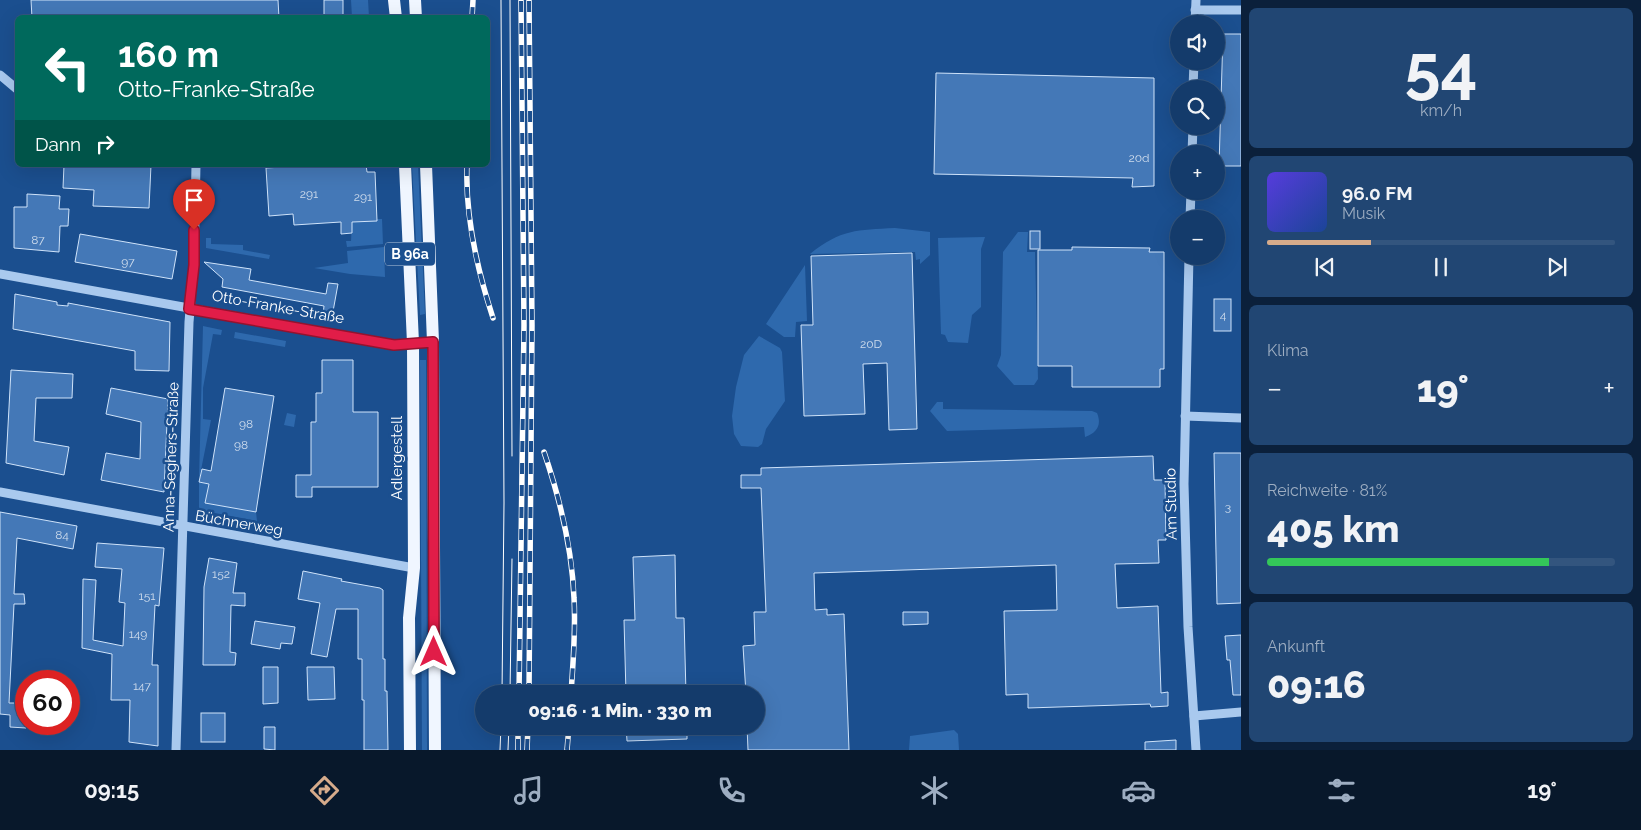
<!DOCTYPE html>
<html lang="de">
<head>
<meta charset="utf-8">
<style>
	:root { --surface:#143b6b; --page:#214673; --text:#f1f3f6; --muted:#9dadc1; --line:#33557e; --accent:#d6ab8b }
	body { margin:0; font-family:Raleway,sans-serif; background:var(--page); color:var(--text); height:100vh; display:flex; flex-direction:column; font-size:19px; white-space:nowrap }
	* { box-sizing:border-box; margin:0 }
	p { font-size:16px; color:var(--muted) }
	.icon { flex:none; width:28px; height:28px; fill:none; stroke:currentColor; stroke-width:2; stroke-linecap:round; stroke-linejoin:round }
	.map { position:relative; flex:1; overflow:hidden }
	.drawer { display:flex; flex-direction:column; gap:8px; padding:8px; background:#0b203b; width:400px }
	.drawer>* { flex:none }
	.top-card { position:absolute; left:15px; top:15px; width:475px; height:152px; border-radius:8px; box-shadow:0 5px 20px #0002,0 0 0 1px var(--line); background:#00695c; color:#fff; overflow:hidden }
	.buttons { position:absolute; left:1170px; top:15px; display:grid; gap:10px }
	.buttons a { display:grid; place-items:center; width:55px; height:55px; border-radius:50%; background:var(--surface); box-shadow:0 5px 20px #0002,0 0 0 1px var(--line); font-size:25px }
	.speed { position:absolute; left:15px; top:670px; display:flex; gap:10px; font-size:25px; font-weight:700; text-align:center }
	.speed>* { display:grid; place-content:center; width:65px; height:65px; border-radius:50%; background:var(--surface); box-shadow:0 5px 20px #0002,0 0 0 1px var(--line); line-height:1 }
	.speed .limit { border:8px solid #d22; background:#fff; color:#111 }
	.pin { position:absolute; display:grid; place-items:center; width:42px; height:42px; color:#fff; margin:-51px -21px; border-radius:50% 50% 50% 0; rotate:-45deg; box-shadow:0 0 5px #0007 }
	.pin .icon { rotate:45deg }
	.me { position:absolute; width:55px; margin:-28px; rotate:0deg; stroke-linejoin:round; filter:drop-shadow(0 0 4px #0008) }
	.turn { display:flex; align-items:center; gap:18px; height:105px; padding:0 20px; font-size:22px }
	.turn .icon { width:65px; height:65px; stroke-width:2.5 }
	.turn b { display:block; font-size:35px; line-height:42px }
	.then { display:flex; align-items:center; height:48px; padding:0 20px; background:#0003; gap:10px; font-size:19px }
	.big { font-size:38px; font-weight:800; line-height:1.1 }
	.drawer .widget { flex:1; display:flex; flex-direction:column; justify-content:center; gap:8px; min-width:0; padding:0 18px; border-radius:8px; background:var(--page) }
	.drawer .dial { align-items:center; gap:0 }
	.dial b { font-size:65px; line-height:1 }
	.song { display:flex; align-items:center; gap:15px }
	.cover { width:60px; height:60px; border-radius:8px; background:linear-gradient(135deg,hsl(250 70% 55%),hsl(220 70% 35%)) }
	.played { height:5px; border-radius:2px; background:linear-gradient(90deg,var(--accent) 30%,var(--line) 30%) }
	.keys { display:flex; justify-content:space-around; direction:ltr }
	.heat { display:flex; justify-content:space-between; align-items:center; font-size:28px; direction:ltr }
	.charge { height:8px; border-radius:4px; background:linear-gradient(90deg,#34c759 81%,var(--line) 0) }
	.trip { position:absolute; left:475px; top:685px; width:290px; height:50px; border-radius:25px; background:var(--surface); box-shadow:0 5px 20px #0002,0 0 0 1px var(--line); font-weight:800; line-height:50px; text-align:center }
	.menu { display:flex; height:80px; justify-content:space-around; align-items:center; background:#08182b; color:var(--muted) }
	.menu .icon { width:35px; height:35px }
	.menu .on { color:var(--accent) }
	.menu b { font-size:22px; color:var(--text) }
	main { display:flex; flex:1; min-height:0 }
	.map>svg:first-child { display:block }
</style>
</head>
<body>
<main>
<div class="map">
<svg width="1241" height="750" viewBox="0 0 1241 750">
	<rect width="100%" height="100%" fill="#1b4f8f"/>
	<!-- green -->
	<g fill="#2e69ad">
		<polygon points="351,0 368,0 369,17 352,17"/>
		<polygon points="412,165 418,165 425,314 420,315"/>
		<polygon points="377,219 382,219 383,244 347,247 346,241 351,241 352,222"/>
		<path d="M895,228l35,4v23l-10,9v-5l-4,1 -1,-8 -105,2c31,-25 47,-24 85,-26z"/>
		<polygon points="1018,232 1028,232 1027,252 1035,252 1038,379 1034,385 1014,385 997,366 1001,355 1003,252"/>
		<polygon points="985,237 981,249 981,307 972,315 968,343 948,342 945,335 941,334 938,238"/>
		<polygon points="206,238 211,238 211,244 243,245 243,250 270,255 269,259 206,248"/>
		<polygon points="384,247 385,277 350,274 314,268 348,263 347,251"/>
		<polygon points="805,265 807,321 796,322 795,337 784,337 766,324"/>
		<polygon points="203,326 222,330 221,335 213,334 203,388 203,419 211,420 199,480"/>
		<polygon points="235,332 286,341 285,347 234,338"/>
		<polygon points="759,336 780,348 782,352 785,401 766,429 762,444 758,447 741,446 734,434 732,416 736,387 744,355"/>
		<polygon points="420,360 426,360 427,750 422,750"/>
		<path d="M937,402h6v7l149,2 5,2c5,12 0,20 -12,24l-1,-10 -137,4 -17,-20z"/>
		<polygon points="287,413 296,415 294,427 284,425"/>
		<polygon points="199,482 209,484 206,503 256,512 257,521 199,510"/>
		<polygon points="954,730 958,734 959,750 909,750 910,736"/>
	</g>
	<!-- building -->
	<g fill="#4478b7" stroke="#cfe3fa">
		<polygon points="31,0 278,0 279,18 32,18"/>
		<rect x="324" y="0" width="19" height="18"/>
		<polygon points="1223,34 1241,34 1241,166 1219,166"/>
		<polygon points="936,73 1154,78 1154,186 1132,187 1133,178 934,174"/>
		<polygon points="64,165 151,165 149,208 93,206 94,190 63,188"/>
		<polygon points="316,165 366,165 367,172 375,172 377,221 352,222 352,233 341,234 341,222 294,225 293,214 269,216 266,168"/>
		<polygon points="27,194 60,196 59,209 69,209 68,226 60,226 59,252 14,248 14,207 27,207"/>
		<rect x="1030" y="231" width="10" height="18"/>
		<polygon points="80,234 177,251 172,279 75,262"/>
		<polygon points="1072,247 1150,248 1149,252 1164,252 1164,369 1160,369 1160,387 1072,387 1072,366 1038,366 1038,250 1072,250"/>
		<polygon points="912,253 917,429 889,430 887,363 863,364 865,414 804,416 801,325 813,325 811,256"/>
		<polygon points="204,262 251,269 249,280 326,294 328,283 338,284 332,317 323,315 324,306 222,287 223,279"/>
		<polygon points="15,294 57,302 57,305 68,306 68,303 170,322 169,371 135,370 135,351 13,329"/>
		<rect x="1214" y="299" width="17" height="32"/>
		<polygon points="322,360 353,360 353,412 378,412 378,487 312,487 312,497 296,497 296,475 311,475 311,422 316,422 316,393 322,393"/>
		<polygon points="11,370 73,374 72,398 36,398 34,441 69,447 64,475 6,463"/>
		<polygon points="111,388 168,399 164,492 101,480 106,453 140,459 141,422 106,414"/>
		<polygon points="225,388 274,396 256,512 205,503 209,484 199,482 202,469 211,471"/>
		<polygon points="1214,453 1241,453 1241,603 1217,604"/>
		<polygon points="1153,456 1154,480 1165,480 1166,540 1158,540 1159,563 1115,564 1117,608 1158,606 1161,693 1168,692 1168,706 1151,707 1150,704 1028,708 1028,694 1006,695 1004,611 1057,610 1056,565 814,573 815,610 827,609 827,615 844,614 849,750 748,750 747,726 756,726 756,694 746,694 743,646 755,645 754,612 766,612 761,488 741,488 741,475 761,475 761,468"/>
		<polygon points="0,512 77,526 73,549 17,538 14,594 24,594 25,604 14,604 9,703 26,703 26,728 10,727 10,715 0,714"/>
		<polygon points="97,543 164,548 159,606 155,605 152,665 158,665 158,746 129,742 130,700 111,700 112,654 82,648 83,579 96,580 93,640 123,646 125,603 119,602 122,569 95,567"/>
		<polygon points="675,555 676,618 684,618 686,694 626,694 624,620 635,620 633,557"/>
		<polygon points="209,558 237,563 233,593 245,593 245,606 231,605 230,652 236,653 235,665 203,665 204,587"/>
		<polygon points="303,571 342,579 341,581 380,588 383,590 383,659 385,659 385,691 387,691 388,750 364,750 364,700 362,700 362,659 358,659 358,609 336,609 327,657 311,654 320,603 298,599"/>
		<polygon points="903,612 928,612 928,624 903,625"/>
		<polygon points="255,621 295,627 292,644 281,643 280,649 251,644"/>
		<polygon points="1241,635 1241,695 1233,695 1230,660 1227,660 1225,636"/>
		<polygon points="263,667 278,667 278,703 263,704"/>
		<polygon points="307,667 334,667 335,699 308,700"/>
		<rect x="201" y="713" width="24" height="29"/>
		<polygon points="626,726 687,726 687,739 627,741"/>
		<polygon points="264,727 275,727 275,750 264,749"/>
		<polygon points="1176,740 1176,750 1145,750 1145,742"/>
	</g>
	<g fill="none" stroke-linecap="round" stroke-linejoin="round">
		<!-- minor -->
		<g stroke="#a9c9ee" stroke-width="9">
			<polyline points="1195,10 1241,10"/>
			<polyline points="1195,24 1196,0"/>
			<polyline points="0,75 18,90"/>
			<polyline points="1193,89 1194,61"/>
			<polyline points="1192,154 1193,126"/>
			<polyline points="1190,219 1191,191"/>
			<polyline points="1189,256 1184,484 1188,627 1196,750"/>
			<polyline points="0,274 394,345 413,343"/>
			<polyline points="1185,416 1241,418"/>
			<polyline points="0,492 414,568"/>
			<polyline points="1194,716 1241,712"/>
			<polyline points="176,750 189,322 194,265 196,165"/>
		</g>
		<!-- major -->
		<g stroke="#f0f6ff" stroke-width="12">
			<polyline points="394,0 396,18"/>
			<polyline points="415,0 416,18"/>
			<polyline points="405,165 413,343 414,568 409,618 410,750"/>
			<polyline points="426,165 433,342 435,750"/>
		</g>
		<!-- tram -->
		<g stroke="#fff" stroke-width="1">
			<polyline points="501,0 504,503 502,694"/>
			<polyline points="510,0 512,456"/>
			<polyline points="510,694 512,559"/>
			<polyline points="500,750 501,726"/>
			<polyline points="508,750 509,726"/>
		</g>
		<defs>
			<g id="rail">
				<polyline points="472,18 473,0"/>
				<path d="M467,165c-2,52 10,104 26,153"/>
				<path d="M544,452c16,47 28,96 30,146 2,32 -1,64 -3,96"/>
				<polyline points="519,694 524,325 521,0"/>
				<polyline points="529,694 532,325 529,0"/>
				<polyline points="518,750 518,726"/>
				<polyline points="527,750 528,726"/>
				<polyline points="567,750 569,726"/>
			</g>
		</defs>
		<!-- rail casing -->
		<use href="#rail" stroke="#fff" stroke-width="5.5"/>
		<!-- rail -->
		<use href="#rail" stroke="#1b4f8f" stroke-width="4" stroke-dasharray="11" stroke-linecap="butt"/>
	</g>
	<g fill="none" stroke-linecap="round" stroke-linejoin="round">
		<defs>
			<polyline id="route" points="194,230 194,265 189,309 394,345 433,342 434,652"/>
		</defs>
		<!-- route casing -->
		<use href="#route" stroke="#92132f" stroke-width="12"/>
		<!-- route -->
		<use href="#route" stroke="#e11d48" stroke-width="9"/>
	</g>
	<g text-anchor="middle" stroke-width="5" stroke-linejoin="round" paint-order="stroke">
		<!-- number labels -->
		<g font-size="12" fill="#d0dded">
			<text x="1139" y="162">20d</text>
			<text x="309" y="198">291</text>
			<text x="363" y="201">291</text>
			<text x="38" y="244">87</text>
			<text x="128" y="266">97</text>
			<text x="1223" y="319">4</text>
			<text x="871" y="348">20D</text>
			<text x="246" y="428">98</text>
			<text x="241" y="449">98</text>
			<text x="1228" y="511">3</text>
			<text x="62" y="539">84</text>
			<text x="221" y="578">152</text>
			<text x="147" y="600">151</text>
			<text x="138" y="638">149</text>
			<text x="142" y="690">147</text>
		</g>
		<!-- shield labels -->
		<rect fill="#1b4f8f" stroke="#bbcadd" stroke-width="1" x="385" y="242.5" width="50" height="23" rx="4"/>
		<g font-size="14" font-weight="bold" fill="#fff">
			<text x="410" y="259">B 96a</text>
		</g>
		<!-- street labels -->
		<g font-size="15" fill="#fff" stroke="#1b4f8f">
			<text transform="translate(278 307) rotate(10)" y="5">Otto-Franke-Straße</text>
			<text transform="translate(171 457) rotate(-88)" y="5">Anna-Seghers-Straße</text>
			<text transform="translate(397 458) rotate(-90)" y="5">Adlergestell</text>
			<text transform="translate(1171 504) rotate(-91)" y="5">Am Studio</text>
			<text transform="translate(239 523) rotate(10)" y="5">Büchnerweg</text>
		</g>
	</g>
</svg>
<div class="buttons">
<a><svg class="icon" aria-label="sound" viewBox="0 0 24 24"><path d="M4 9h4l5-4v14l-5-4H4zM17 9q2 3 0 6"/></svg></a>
<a><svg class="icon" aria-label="search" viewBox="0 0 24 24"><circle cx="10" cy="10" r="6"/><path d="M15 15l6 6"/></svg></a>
<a>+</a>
<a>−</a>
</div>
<div class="speed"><div class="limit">60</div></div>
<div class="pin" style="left:194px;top:230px;background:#d93025"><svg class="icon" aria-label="arrive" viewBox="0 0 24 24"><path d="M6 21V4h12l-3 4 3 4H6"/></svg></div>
<svg class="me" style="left:434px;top:652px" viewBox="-20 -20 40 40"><path d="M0-17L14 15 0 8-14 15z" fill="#e11d48" stroke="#fff" stroke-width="4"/></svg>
<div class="trip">09:16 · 1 Min. · 330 m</div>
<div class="top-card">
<div class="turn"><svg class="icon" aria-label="left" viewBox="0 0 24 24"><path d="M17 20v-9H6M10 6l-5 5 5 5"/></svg><div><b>160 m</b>Otto-Franke-Straße</div></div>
<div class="then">Dann<svg class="icon" aria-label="right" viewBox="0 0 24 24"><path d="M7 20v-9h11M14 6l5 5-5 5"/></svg></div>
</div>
</div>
<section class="drawer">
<div class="widget dial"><b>54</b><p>km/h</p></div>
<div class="widget">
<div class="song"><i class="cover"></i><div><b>96.0 FM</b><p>Musik</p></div></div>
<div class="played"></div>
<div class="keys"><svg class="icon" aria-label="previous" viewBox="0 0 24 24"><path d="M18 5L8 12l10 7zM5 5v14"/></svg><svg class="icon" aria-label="pause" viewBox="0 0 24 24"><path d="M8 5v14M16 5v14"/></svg><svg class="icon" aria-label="next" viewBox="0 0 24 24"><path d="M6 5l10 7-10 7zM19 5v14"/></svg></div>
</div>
<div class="widget"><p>Klima</p>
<div class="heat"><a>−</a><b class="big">19°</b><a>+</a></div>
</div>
<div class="widget"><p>Reichweite · 81%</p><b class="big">405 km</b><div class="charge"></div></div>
<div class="widget"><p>Ankunft</p><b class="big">09:16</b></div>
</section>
</main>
<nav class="menu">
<b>09:15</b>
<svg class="icon on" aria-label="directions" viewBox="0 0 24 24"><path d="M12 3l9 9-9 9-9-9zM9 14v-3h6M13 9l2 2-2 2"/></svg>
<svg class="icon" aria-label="music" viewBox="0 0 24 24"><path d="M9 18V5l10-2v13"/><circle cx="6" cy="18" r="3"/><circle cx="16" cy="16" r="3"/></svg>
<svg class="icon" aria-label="phone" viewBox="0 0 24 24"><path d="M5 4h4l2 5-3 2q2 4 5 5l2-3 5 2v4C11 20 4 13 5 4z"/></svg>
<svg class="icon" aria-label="climate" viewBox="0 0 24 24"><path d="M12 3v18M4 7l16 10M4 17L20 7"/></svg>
<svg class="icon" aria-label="car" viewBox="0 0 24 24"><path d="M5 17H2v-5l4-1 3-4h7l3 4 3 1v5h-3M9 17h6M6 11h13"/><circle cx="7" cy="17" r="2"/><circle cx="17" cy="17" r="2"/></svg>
<svg class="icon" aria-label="filters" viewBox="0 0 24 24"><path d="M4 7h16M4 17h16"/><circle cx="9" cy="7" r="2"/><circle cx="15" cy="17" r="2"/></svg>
<b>19°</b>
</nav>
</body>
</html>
